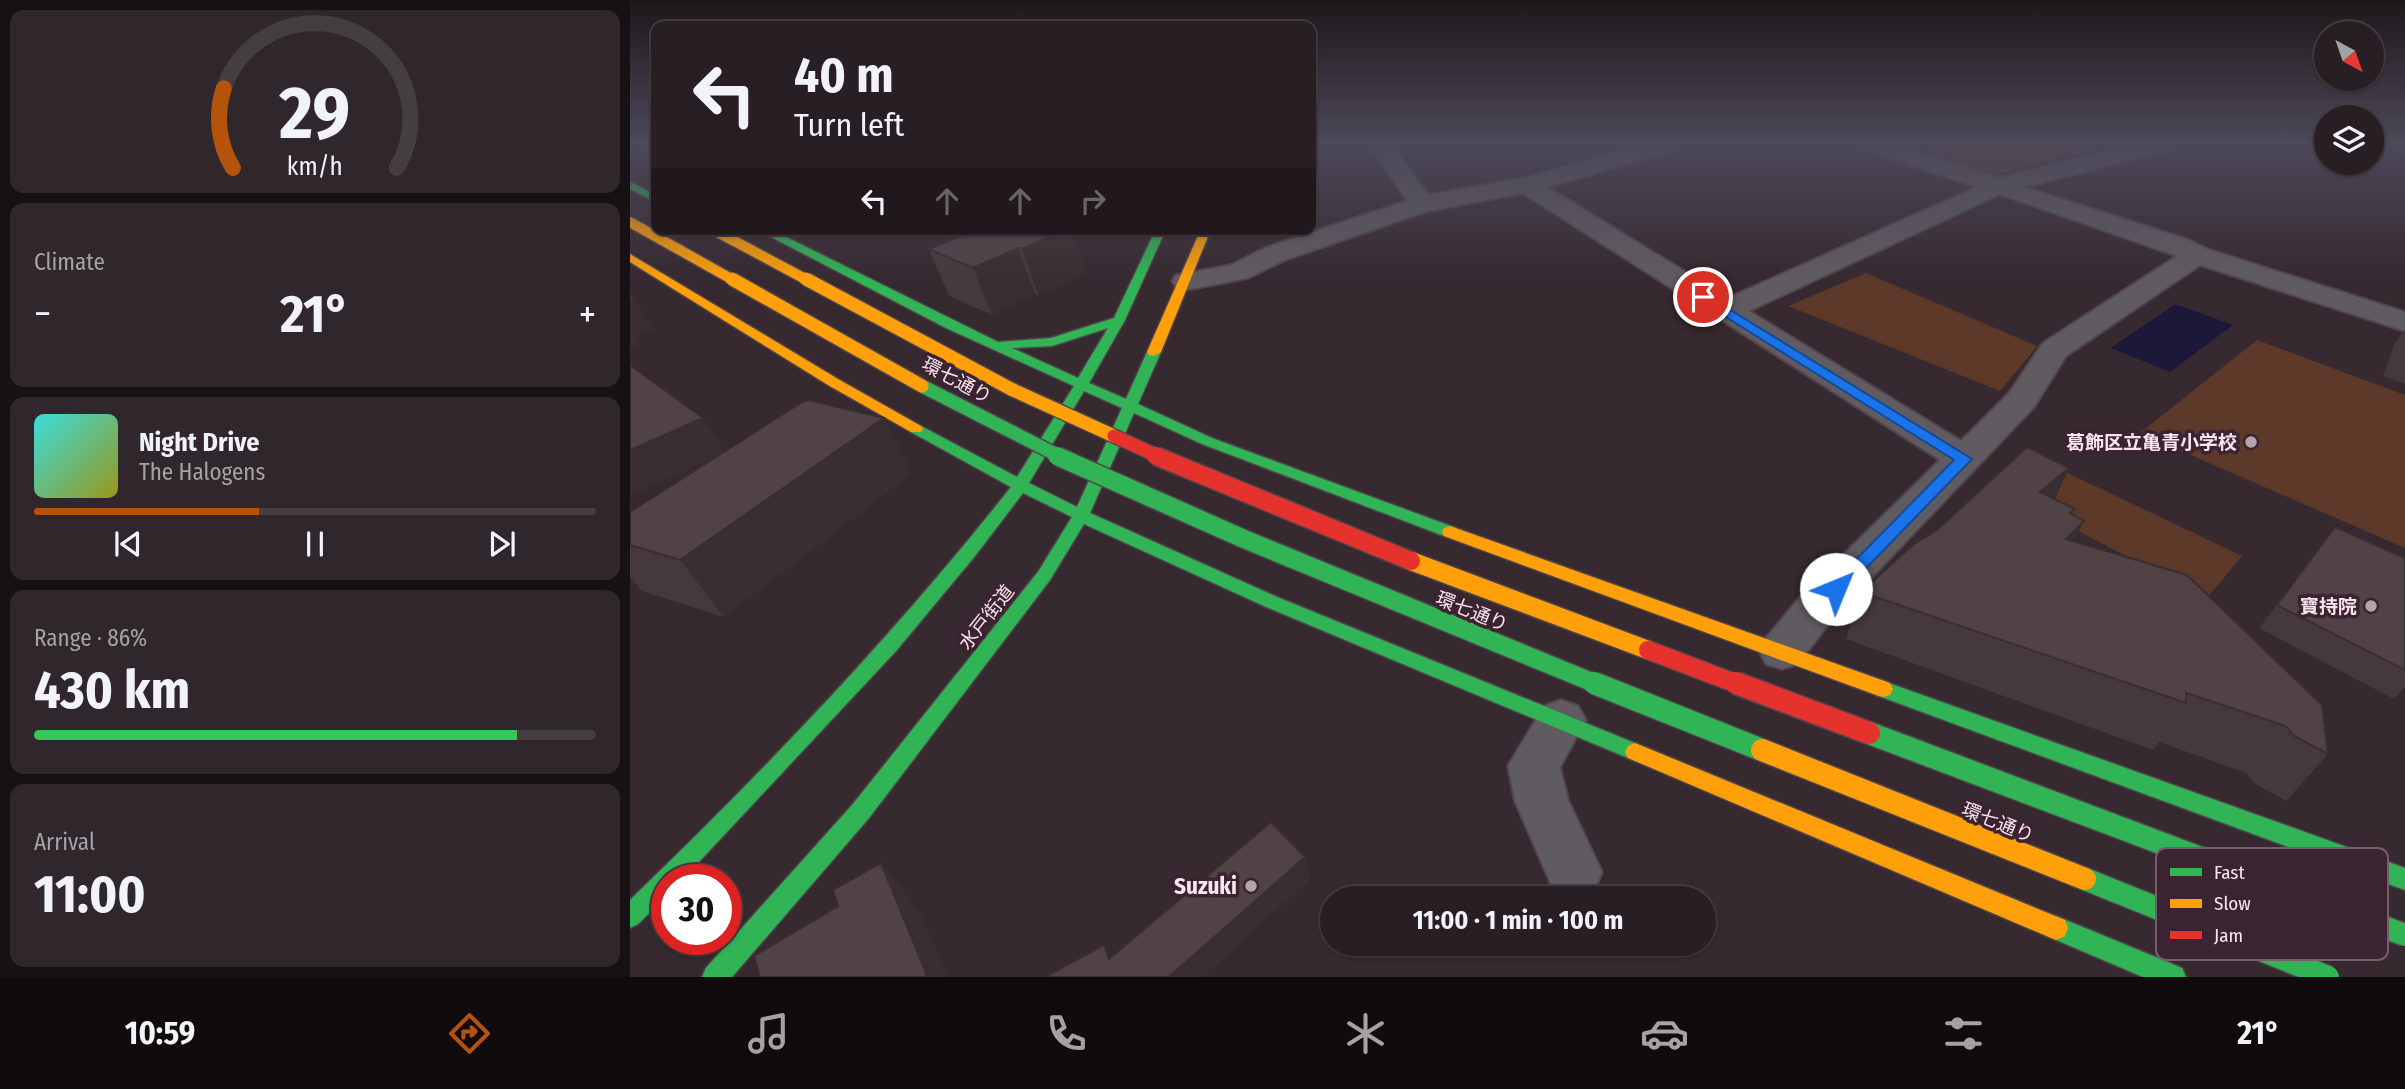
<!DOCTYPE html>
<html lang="en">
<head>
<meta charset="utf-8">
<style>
	:root { --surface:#281f24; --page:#30272c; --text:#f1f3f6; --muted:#a5a2a6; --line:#443d41; --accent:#b45309 }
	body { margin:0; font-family:"Fira Sans Condensed","Noto Sans JP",sans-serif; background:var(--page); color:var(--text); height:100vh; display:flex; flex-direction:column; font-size:26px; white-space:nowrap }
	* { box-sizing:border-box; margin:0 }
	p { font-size:23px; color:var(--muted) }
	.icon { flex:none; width:38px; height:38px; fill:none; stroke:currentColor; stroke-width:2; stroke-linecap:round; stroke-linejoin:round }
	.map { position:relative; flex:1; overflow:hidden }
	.drawer { display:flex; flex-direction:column; gap:10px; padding:10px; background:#161114; width:630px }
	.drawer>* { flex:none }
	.guide { position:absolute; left:21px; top:21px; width:665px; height:214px; border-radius:14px; box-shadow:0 2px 5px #0004,0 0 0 2px var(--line); background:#281f24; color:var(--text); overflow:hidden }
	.needle { width:46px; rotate:140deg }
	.buttons { position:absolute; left:1684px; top:21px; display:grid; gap:14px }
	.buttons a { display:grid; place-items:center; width:70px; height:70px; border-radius:50%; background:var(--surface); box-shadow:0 2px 5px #0004,0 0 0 2px var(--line); font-size:35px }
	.speed { position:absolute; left:21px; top:864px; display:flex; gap:14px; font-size:35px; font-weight:700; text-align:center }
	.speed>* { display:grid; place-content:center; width:91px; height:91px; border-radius:50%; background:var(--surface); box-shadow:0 2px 5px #0004,0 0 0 2px var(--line); line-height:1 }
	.speed .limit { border:10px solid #d22; background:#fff; color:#111 }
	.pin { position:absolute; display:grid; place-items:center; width:60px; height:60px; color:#fff; margin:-30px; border:4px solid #fff; border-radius:50%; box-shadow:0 2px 7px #0007 }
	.me { position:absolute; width:77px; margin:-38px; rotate:45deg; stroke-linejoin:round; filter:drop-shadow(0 0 5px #0008) }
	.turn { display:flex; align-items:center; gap:24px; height:147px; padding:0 28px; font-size:32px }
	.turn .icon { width:91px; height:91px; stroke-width:2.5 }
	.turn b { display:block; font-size:49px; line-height:60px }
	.lanes { display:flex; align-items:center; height:66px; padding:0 28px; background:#0003; justify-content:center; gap:35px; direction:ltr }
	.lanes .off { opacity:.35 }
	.big { font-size:52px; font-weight:700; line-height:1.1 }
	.drawer .tile { flex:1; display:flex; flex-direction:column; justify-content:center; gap:10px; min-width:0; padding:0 24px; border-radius:14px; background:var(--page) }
	.drawer .dial { align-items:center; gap:0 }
	.dial svg { height:182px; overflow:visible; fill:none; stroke:var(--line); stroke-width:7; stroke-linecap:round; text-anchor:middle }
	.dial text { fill:var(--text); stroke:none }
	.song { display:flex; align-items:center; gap:21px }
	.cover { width:84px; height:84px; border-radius:10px; background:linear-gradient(135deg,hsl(180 70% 55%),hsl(60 70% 35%)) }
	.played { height:7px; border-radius:4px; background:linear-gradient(90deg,var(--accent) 40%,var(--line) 40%) }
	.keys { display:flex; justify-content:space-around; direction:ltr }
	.heat { display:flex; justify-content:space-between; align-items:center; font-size:38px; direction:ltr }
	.charge { height:10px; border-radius:5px; background:linear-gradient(90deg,#34c759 86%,var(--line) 0) }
	.trip { position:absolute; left:690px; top:886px; width:396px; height:70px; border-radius:35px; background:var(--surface); box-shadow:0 2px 5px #0004,0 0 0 2px var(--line); font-weight:700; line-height:70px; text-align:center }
	.menu { display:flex; height:112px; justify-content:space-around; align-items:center; background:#100c0e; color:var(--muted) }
	.menu .icon { width:49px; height:49px }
	.menu .current { color:var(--accent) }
	.menu b { font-size:32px; color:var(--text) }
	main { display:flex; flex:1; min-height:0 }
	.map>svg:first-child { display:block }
</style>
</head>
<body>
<main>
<section class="drawer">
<div class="tile dial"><svg viewBox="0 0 100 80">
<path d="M14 69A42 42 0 1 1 86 69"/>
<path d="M14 69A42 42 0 0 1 10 34" stroke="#b45309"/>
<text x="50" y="56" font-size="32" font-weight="700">29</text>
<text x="50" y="72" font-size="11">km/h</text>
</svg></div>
<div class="tile"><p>Climate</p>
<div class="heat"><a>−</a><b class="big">21°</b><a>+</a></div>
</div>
<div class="tile">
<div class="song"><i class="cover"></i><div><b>Night Drive</b><p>The Halogens</p></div></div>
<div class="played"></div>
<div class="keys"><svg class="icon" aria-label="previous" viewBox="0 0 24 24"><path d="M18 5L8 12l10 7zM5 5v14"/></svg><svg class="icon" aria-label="pause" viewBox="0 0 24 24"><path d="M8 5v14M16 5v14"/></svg><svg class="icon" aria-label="next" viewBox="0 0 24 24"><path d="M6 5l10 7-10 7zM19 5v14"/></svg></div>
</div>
<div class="tile"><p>Range · 86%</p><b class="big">430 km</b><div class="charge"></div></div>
<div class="tile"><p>Arrival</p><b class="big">11:00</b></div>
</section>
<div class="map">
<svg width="1775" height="977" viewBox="0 0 1775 977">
	<rect width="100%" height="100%" fill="#362930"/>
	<!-- green -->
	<g fill="#5c3928">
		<polygon points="1286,144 1486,144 1368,174 1350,172"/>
		<polygon points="1236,273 1407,346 1370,391 1158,306"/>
		<polygon points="1627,340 1775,395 1775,548 1510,433"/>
		<polygon points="1404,457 1612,556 1577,598 1367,489"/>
	</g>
	<!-- water -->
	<polygon fill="#1b1839" points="1545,304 1603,325 1540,372 1481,348"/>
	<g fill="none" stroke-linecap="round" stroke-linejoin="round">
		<defs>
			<g id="street">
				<path d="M739,144h22l37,51 96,-17 122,-34h34l-3,5 -130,38 181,111 249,-111 -113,-38 -3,-5h32l106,34 139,-34h36l-3,5 -147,38 165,53 18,9 198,63v19l-205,-66 -134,91 -32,51 -201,211 -35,46 -16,5 -16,-5 -7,-13 7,-13 35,-42 139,-136 -417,-267 -96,18 -142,49 -37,18 -62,12 -10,-3 -4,-6 4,-6 55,-10 34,-17 142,-47zM1370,194l177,62 -134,87 -34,50 -48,48 -212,-130z"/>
				<polygon points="931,700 948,706 956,720 930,767 938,800 972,872 964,891 946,898 924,891 885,801 878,766 914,706"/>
			</g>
			<g id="fast">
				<polygon points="1754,144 1766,144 1775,147 1775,153"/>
				<polygon points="0,182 26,195 26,202 0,189"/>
				<path d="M126,229h14l228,113 53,-4 63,-20 42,-89h10l-41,91 -36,63 37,16 21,-47 7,-4 5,1 2,3 -23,52 74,34 244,90 2,4 -2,4h-12l-242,-92 -68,-31 -44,100 187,84 365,149 3,6 -3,6 -7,3 -7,-3 -364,-152 -180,-82 -34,56 -181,238 -137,159h-30l4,-9 147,-164 185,-232 34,-55 -49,-24 -48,63 -79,95 -214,229h-15v16l-29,28 -8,4v-28c135,-130 265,-266 381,-413l-100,-55 -2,-3 2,-3h10l96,51 57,-91 -128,-58zM478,328l-30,50 -66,-30 40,-2zM454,391l38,17 -45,99 -48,-24z"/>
				<polygon points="1253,681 1775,868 1775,890 1246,695 1243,689 1246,683"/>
				<polygon points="1426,916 1552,968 1556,977 1513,977 1417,936 1414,928 1417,920"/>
			</g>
			<g id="slow">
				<polygon points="571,229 581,229 531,352 524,356 519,355 517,352"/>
				<polygon points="0,254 208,379 291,426 293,429 291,432 281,432 198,385 0,262"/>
				<polygon points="820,526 1260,683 1263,689 1260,695 1253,697 1246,695 814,536 812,532 814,528"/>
				<polygon points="1005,743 1435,920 1438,928 1435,936 1426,940 998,758 995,752 998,746"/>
			</g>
		</defs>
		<!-- street casing -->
		<use href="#street" stroke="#50444b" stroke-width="4"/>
		<!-- fast casing -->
		<use href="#fast" stroke="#50444b" stroke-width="3"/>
		<!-- slow casing -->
		<use href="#slow" stroke="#50444b" stroke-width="3"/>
		<!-- street -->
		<use href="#street" fill="#605b61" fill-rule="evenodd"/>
		<!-- fast -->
		<use href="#fast" fill="#30b455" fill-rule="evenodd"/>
		<!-- slow -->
		<use href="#slow" fill="#ff9f0a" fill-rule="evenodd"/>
		<defs>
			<polyline id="fast-bridge-far2" points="292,386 431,457"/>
			<polyline id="fast-bridge-far1" points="427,456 614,539 969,685"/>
			<g id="fast-bridge">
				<polyline points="964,683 1132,750"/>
				<polyline points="1239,733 1775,935"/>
				<polyline points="1455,879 1698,977"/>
			</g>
			<g id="slow-bridge-far3">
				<polyline points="0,222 105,281"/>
				<polyline points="82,229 179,281"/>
			</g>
			<g id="slow-bridge-far2">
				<polyline points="102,279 292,386"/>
				<polyline points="176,279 381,389 484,436"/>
			</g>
			<polyline id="slow-bridge-far1" points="781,561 1018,650"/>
			<polyline id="slow-bridge" points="1132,750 1455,879"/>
			<polyline id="jam-bridge-far2" points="484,436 530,457"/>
			<g id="jam-bridge-far1">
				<polyline points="526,456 781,561"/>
				<polyline points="1018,650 1110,685"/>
			</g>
			<polyline id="jam-bridge" points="1106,683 1239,733"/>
		</defs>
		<!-- fast-bridge-far2 casing -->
		<use href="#fast-bridge-far2" stroke="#50444b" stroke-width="16" stroke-linecap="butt"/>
		<!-- fast-bridge-far1 casing -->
		<use href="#fast-bridge-far1" stroke="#50444b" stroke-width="21" stroke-linecap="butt"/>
		<!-- fast-bridge casing -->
		<use href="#fast-bridge" stroke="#50444b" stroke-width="25" stroke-linecap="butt"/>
		<!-- slow-bridge-far3 casing -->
		<use href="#slow-bridge-far3" stroke="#50444b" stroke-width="13" stroke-linecap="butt"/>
		<!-- slow-bridge-far2 casing -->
		<use href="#slow-bridge-far2" stroke="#50444b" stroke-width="16" stroke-linecap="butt"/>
		<!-- slow-bridge-far1 casing -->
		<use href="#slow-bridge-far1" stroke="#50444b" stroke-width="21" stroke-linecap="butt"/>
		<!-- slow-bridge casing -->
		<use href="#slow-bridge" stroke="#50444b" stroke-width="25" stroke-linecap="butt"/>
		<!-- jam-bridge-far2 casing -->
		<use href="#jam-bridge-far2" stroke="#50444b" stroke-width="16" stroke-linecap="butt"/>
		<!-- jam-bridge-far1 casing -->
		<use href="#jam-bridge-far1" stroke="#50444b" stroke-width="21" stroke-linecap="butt"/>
		<!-- jam-bridge casing -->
		<use href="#jam-bridge" stroke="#50444b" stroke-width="25" stroke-linecap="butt"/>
		<!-- fast-bridge-far2 -->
		<use href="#fast-bridge-far2" stroke="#30b455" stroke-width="13"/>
		<!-- fast-bridge-far1 -->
		<use href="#fast-bridge-far1" stroke="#30b455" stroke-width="18"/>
		<!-- fast-bridge -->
		<use href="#fast-bridge" stroke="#30b455" stroke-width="22"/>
		<!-- slow-bridge-far3 -->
		<use href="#slow-bridge-far3" stroke="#ff9f0a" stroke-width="10"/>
		<!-- slow-bridge-far2 -->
		<use href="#slow-bridge-far2" stroke="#ff9f0a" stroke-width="13"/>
		<!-- slow-bridge-far1 -->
		<use href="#slow-bridge-far1" stroke="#ff9f0a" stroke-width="18"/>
		<!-- slow-bridge -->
		<use href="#slow-bridge" stroke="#ff9f0a" stroke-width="22"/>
		<!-- jam-bridge-far2 -->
		<use href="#jam-bridge-far2" stroke="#e5322d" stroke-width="13"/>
		<!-- jam-bridge-far1 -->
		<use href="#jam-bridge-far1" stroke="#e5322d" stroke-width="18"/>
		<!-- jam-bridge -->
		<use href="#jam-bridge" stroke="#e5322d" stroke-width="22"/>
	</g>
	<!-- wall -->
	<g fill="#46393b">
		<polygon points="348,229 442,229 456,274 409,296 405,294 362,315 319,296 299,249"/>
		<polygon points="1775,329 1775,384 1753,376 1764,345"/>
		<polygon points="0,365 73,418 95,452 254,418 282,473 94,617 12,591 0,577 0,512 94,452 0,496"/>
		<polygon points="1425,499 1445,509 1442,514 1444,542 1698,754 1656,801 1624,783 1616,773 1529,742 1523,750 1216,639 1231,592"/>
		<polygon points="1775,558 1775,687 1764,699 1629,628 1647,605"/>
	</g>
	<!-- shaded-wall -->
	<g fill="#392e30">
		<polygon points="437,229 442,229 456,274 409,296 392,249"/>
		<polygon points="388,248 405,294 362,315 343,268"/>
		<polygon points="5,299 25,330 6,337 11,344 0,348 0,301"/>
		<polygon points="73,418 95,452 0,496 0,450"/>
		<polygon points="254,418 282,473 94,617 50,560"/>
		<polygon points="1439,468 1418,514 1410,492"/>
		<polygon points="1454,521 1431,567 1436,539"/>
		<polygon points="675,857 681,879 573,977 539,977"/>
		<polygon points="251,863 289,910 318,977 295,977"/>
	</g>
	<!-- building -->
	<g fill="#514245" stroke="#392e30" stroke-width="2">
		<polygon points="348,229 437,229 392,249 388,248 343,268 299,249"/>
		<polygon points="0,294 5,299 0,301"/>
		<polygon points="0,365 73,418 0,450"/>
		<polygon points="178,400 254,418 50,560 0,545 0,512 172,402"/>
		<polygon points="1397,447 1439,468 1410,492 1445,509 1440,513 1454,521 1436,539 1557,575 1692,705 1698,754 1664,736 1656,726 1556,693 1556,703 1231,592 1284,544 1306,531"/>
		<polygon points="1705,527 1775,558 1775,670 1647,605"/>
		<polygon points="641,822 675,857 539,977 415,977 474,945 479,959"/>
		<polygon points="251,863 297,975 295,977 130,977 124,956 208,906 203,890"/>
	</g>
	<!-- sky -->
	<linearGradient id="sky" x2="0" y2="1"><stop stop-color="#1e171a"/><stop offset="0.51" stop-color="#4c4959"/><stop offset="1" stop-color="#4c4959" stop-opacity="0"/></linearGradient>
	<rect width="1775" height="280" fill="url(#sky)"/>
	<!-- route -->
	<polygon fill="#1a73e8" stroke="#114b97" stroke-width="2" points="1073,293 1342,459 1212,593 1199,593 1197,589 1324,460 1069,300 1067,297"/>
	<!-- markers -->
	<g fill="#b4a4ac" stroke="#3c2331" stroke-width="2.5">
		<circle cx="1621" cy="442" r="7"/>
		<circle cx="1741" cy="606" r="7"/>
		<circle cx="621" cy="886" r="7"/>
	</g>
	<g text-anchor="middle" stroke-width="7" stroke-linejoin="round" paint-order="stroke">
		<!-- street labels -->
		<g font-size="19" fill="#f8e6ef" stroke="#3c2331">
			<text transform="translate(327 380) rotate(28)" y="7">環七通り</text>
			<text transform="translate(842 611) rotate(22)" y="7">環七通り</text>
			<text transform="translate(356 617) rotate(-52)" y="7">水戸街道</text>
			<text transform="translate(1368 822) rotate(22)" y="7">環七通り</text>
		</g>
		<!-- poi labels -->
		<g font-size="19" font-weight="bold" fill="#f8e6ef" stroke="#3c2331" text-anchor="end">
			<text x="1607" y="449">葛飾区立亀青小学校</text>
			<text x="1727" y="613">寶持院</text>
		</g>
		<!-- near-poi labels -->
		<g font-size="23" font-weight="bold" fill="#f8e6ef" stroke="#3c2331" text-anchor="end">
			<text x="607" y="894">Suzuki</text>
		</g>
	</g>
	<!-- legend -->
	<rect x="1526" y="848" width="232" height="112" rx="10" fill="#3c2331" stroke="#745e6a" stroke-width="2"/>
	<rect x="1540" y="868" width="32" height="8" fill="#30b455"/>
	<rect x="1540" y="899" width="32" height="9" fill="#ff9f0a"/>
	<rect x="1540" y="931" width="32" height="8" fill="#e5322d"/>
	<g font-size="19" fill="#f8e6ef">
		<text x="1584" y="879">Fast</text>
		<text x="1584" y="910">Slow</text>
		<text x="1584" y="942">Jam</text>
	</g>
</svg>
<div class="buttons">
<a><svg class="needle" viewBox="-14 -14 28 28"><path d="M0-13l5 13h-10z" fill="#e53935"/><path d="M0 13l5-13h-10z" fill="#a5a2a6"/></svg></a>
<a><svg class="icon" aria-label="layers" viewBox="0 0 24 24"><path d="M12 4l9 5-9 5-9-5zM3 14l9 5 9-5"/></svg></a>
</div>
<div class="speed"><div class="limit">30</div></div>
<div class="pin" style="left:1073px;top:297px;background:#d93025"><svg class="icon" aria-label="arrive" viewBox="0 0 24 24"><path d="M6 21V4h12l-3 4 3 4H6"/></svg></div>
<svg class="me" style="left:1206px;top:589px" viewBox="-20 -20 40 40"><circle r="19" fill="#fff"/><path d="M0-13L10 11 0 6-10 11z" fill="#1a73e8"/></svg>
<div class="trip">11:00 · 1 min · 100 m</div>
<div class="guide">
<div class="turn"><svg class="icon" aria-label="left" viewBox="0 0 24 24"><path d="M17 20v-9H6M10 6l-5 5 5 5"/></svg><div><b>40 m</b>Turn left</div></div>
<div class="lanes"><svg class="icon" aria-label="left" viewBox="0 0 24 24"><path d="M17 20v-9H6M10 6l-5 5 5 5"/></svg><svg class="icon off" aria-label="ahead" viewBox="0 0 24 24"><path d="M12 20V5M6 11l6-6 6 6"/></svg><svg class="icon off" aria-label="ahead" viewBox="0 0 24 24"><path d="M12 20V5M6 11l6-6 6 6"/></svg><svg class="icon off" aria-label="right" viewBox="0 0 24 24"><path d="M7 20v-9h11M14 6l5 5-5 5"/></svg></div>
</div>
</div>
</main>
<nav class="menu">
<b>10:59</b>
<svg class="icon current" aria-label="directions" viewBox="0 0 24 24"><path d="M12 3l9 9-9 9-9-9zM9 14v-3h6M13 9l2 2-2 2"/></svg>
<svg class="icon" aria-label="music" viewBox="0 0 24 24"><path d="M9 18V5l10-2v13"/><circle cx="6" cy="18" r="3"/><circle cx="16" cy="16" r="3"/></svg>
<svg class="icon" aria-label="phone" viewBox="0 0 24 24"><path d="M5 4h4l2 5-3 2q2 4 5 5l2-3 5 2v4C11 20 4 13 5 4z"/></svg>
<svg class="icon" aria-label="climate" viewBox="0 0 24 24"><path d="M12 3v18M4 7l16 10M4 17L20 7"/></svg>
<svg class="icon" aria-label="car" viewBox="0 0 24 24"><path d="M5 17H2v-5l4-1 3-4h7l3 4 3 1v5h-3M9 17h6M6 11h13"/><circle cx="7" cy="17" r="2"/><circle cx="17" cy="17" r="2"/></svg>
<svg class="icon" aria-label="filters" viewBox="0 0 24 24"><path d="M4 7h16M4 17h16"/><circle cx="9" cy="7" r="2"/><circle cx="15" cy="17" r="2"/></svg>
<b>21°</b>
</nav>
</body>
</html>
